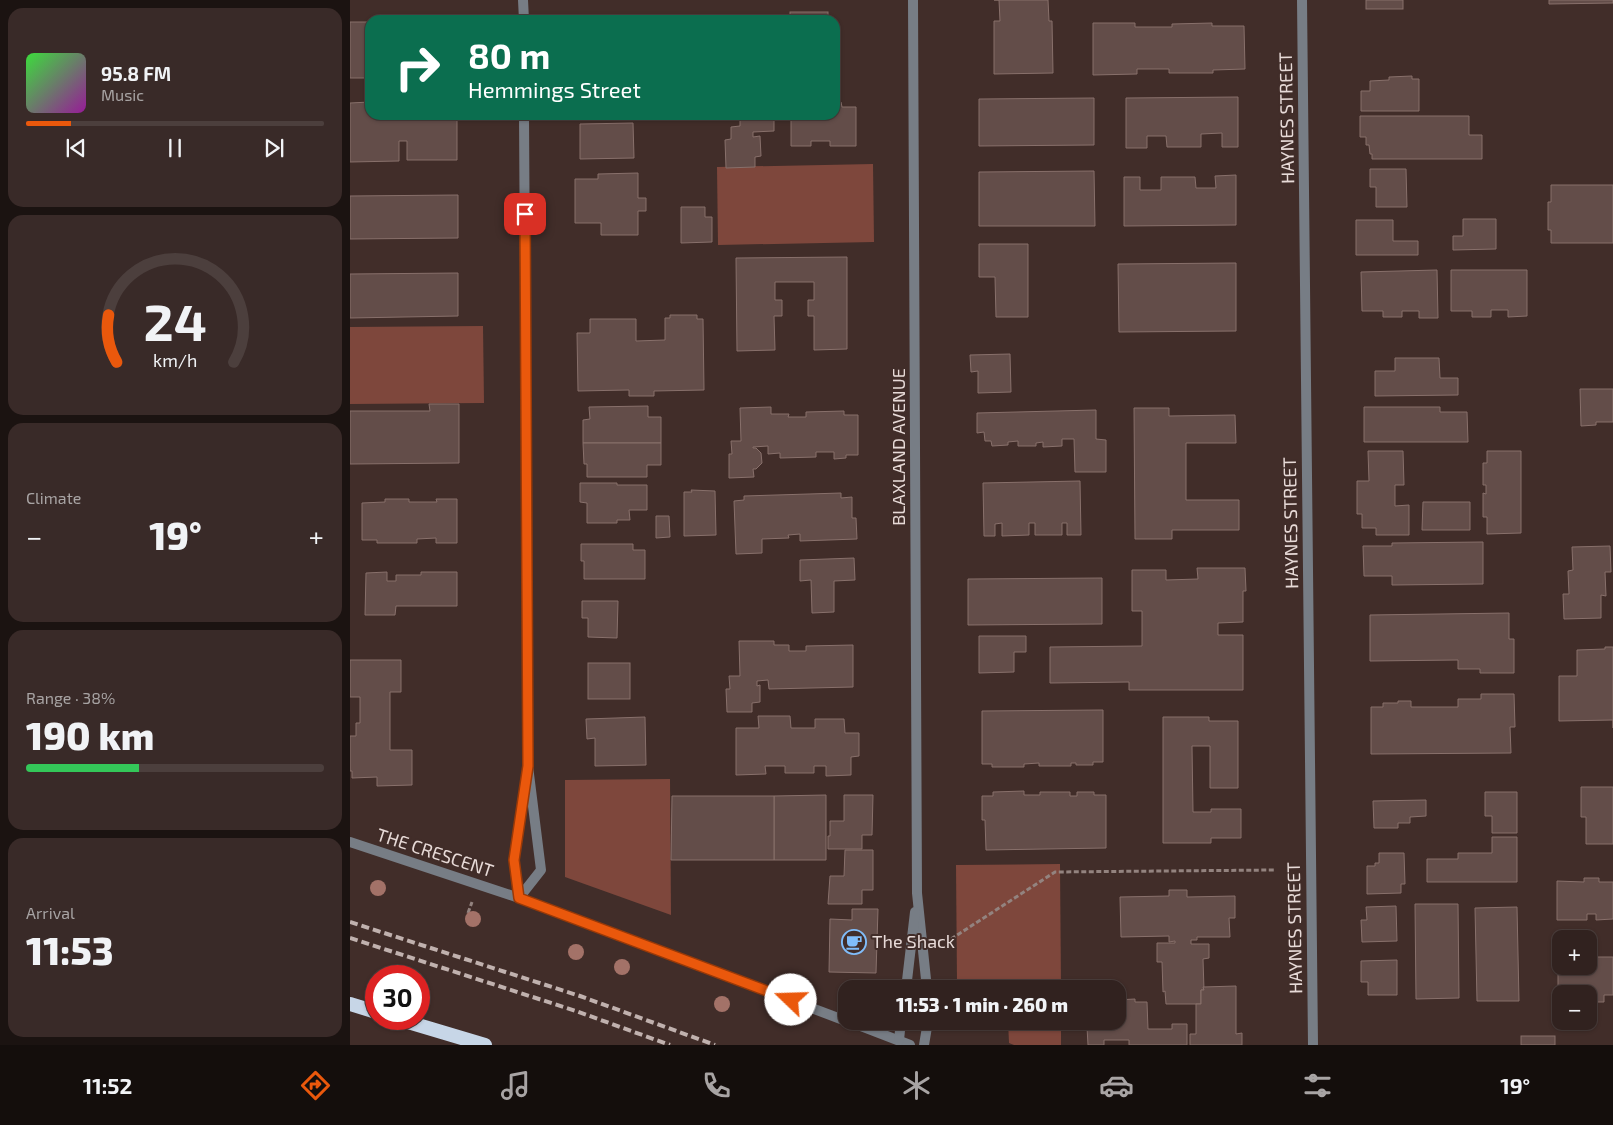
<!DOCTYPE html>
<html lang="en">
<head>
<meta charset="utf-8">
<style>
	:root { --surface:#31221f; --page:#392a28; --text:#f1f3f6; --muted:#a8a4a4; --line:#4c3f3d; --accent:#ea580c }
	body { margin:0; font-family:"Exo 2",sans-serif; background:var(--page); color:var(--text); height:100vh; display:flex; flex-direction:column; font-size:19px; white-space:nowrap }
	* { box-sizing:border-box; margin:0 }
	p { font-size:16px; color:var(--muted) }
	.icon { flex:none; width:28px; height:28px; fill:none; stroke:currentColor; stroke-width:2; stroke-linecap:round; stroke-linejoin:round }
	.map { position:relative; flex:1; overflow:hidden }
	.details { display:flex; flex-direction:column; gap:8px; padding:8px; background:#1b1311; width:350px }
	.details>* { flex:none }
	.guide { position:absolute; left:15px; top:15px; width:475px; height:105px; border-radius:15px; box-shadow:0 1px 4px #0004,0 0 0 1px var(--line); background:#0b6e4f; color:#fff; overflow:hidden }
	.fabs { position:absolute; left:1202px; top:930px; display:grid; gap:10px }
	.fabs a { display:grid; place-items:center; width:45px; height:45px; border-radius:10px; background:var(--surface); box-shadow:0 1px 4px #0004,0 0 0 1px var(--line); font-size:25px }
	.speed { position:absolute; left:15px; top:965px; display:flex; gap:10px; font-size:25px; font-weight:700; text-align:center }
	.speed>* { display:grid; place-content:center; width:65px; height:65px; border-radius:50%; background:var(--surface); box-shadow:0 1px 4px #0004,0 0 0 1px var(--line); line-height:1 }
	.speed .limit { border:8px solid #d22; background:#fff; color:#111 }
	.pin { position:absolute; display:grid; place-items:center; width:42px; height:42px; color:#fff; margin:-21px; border-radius:10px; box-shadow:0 2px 8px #0006 }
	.me { position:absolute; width:55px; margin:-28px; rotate:291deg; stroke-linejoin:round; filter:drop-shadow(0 0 4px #0008) }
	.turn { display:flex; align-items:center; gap:18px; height:105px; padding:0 20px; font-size:22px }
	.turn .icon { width:65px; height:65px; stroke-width:2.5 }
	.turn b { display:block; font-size:35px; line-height:42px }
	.big { font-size:38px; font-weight:800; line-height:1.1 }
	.details .tile { flex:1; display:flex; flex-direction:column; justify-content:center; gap:8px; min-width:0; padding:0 18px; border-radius:15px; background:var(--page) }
	.details .dial { align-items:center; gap:0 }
	.dial svg { height:130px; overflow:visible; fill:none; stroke:var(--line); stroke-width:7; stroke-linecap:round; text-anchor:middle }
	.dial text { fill:var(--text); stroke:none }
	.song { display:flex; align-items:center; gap:15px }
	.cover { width:60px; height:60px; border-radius:8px; background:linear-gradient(135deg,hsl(120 70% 55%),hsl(300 70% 35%)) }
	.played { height:5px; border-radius:2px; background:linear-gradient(90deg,var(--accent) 15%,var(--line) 15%) }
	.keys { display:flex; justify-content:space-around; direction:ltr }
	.heat { display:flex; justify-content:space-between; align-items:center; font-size:28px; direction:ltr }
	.charge { height:8px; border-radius:4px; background:linear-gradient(90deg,#34c759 38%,var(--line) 0) }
	.trip { position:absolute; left:488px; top:980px; width:288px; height:50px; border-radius:15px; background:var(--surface); box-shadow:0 1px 4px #0004,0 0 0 1px var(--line); font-weight:800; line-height:50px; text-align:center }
	.tab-bar { display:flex; height:80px; justify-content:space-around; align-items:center; background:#140e0c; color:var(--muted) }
	.tab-bar .icon { width:35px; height:35px }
	.tab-bar .active { color:var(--accent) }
	.tab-bar b { font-size:22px; color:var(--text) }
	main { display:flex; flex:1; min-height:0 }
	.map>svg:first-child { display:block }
</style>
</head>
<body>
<main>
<section class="details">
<div class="tile">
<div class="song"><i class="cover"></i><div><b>95.8 FM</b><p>Music</p></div></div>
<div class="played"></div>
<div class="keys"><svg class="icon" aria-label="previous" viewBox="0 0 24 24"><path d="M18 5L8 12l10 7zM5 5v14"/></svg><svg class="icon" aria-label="pause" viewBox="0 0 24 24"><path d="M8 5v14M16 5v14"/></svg><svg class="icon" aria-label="next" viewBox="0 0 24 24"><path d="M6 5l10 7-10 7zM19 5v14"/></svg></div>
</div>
<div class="tile dial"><svg viewBox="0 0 100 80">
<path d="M14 69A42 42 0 1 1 86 69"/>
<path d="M14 69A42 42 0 0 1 9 40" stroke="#ea580c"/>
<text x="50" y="56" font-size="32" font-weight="700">24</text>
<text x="50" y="72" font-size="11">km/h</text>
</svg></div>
<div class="tile"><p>Climate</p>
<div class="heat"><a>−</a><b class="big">19°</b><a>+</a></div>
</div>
<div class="tile"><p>Range · 38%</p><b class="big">190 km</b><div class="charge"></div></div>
<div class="tile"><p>Arrival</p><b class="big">11:53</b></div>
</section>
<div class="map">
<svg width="1263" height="1045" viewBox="0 0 1263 1045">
	<rect width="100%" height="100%" fill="#412d29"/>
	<!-- green -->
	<g fill="#7e473c">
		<polygon points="523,164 524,242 368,245 367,167"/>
		<polygon points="133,326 134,403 0,404 0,327"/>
		<polygon points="320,779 321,915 215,877 215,780"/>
		<polygon points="710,864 711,989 622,989 607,983 606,865"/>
		<polygon points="658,1021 711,1021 711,1045 664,1045 659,1043"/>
	</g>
	<!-- building -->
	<g fill="#634d49" stroke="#88706b">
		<polygon points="644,0 698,0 699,21 702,21 703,73 644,74 644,21 650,21 649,0"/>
		<rect x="1016" y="0" width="37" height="9"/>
		<polygon points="1199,0 1263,0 1263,3 1199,4"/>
		<rect x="440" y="12" width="38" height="8"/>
		<rect x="0" y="22" width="20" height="56"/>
		<polygon points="743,23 785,23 785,27 822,27 822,24 862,23 862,26 894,26 895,69 863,70 863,73 819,73 819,69 787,69 787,74 743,75"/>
		<polygon points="1062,76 1062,79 1069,79 1069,111 1011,111 1011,91 1020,91 1020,81 1039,80 1039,77"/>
		<polygon points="888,97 888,147 872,147 872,133 851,134 851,147 817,147 816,136 797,136 797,148 776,148 776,98"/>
		<polygon points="744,98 744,145 629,146 629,99"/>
		<polygon points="20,102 20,115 107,115 107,160 57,160 57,141 49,141 49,161 0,162 0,103"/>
		<polygon points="485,102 491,102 492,107 506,107 506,146 480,146 480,141 461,141 461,146 441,146 441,115 485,115"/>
		<polygon points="390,115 424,115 424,131 403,132 403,137 410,136 411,156 405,157 405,167 376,168 375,140 381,139 381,127 390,126"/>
		<polygon points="1010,116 1119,116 1119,135 1132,135 1132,159 1022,159 1022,154 1020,154 1019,145 1016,145 1016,137 1010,137"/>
		<polygon points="283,123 284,158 230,159 230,124"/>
		<polygon points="1020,169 1056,169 1057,207 1026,207 1026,187 1020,187"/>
		<polygon points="744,171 745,226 629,226 629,172"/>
		<polygon points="288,173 288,198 296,198 296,211 288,211 288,235 251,235 251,223 225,223 225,179 248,179 248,174"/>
		<polygon points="886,175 886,225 774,226 774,177 790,177 790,190 811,190 811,177 845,177 846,188 866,188 865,176"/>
		<polygon points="1201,185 1263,185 1263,243 1201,243 1201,230 1198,230 1198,202 1201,202"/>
		<polygon points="108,195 108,238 0,239 0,196"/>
		<polygon points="331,207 355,207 355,217 362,217 362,242 331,243"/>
		<polygon points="1113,219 1146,219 1146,249 1103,250 1103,236 1113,236"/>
		<polygon points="1006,220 1043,220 1043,241 1068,241 1068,255 1006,255"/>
		<polygon points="629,244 678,244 678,317 646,317 645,277 629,277"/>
		<polygon points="497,257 497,349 464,350 464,316 458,316 458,300 464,300 464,282 425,282 425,300 432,300 432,316 424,316 425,350 387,351 386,258"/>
		<polygon points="886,263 886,331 769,332 768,264"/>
		<polygon points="1087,270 1088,318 1069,318 1069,311 1052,311 1052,317 1033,317 1033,311 1012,311 1011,272"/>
		<polygon points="1101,270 1177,270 1177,316 1158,317 1158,310 1141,310 1141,317 1122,317 1122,311 1101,311"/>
		<polygon points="108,273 108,316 0,318 0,274"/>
		<polygon points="320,315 347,315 347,319 353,319 354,390 304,391 304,396 279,396 279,390 228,391 227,333 240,333 240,319 286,319 286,341 315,340 315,318 320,318"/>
		<polygon points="660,354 661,392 628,393 628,371 621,372 620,355"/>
		<polygon points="1045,358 1089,358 1090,378 1108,378 1108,395 1025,396 1025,371 1045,371"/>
		<polygon points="1230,389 1263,389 1263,422 1246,422 1246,425 1231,426"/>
		<polygon points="79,404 109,404 109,463 0,464 0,411 80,411"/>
		<polygon points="298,406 298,417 311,417 311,443 233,443 233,420 240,419 239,407"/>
		<polygon points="421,407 421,414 439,414 438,417 456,417 456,412 494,411 494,415 508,415 508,455 496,455 496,458 484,459 484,452 466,452 466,457 430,458 430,453 418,454 418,446 403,447 403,448 406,448 411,453 412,463 406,469 403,469 404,477 379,478 379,454 382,454 381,441 391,441 390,408"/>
		<polygon points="1014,407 1090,407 1090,412 1117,412 1118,442 1014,442"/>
		<polygon points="784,408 819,408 819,416 885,415 886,443 836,443 836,500 889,500 889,530 822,530 822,539 785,539"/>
		<polygon points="746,410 746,439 756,440 756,472 725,472 724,439 712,439 712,446 693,447 693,442 686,443 686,446 668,446 668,441 658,442 658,445 642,446 641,441 635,441 634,432 627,433 627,413"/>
		<polygon points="233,443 311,443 311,465 297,465 297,477 237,477 237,464 234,464"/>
		<polygon points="1018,451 1053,451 1054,485 1045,485 1045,506 1059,505 1059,535 1026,535 1026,528 1012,528 1012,514 1007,514 1007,481 1019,481"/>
		<polygon points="1137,451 1171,451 1171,533 1137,534 1137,517 1133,517 1133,493 1136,494 1136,485 1133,485 1133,463 1137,463"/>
		<polygon points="730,481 731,535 717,535 717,523 712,523 712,535 685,535 685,523 679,523 679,535 652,536 652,523 645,524 645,536 634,536 633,483"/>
		<polygon points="230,483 267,483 267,485 297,485 297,510 279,510 280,520 267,520 267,523 237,523 237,503 230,502"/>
		<polygon points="341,490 365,491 366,535 334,536 334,492 342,492"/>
		<polygon points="491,493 491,498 502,497 502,518 506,518 507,539 450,541 450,534 438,535 439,538 412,539 412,553 386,554 384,501 394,500 394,496"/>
		<polygon points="35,499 59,499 59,502 87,502 86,499 107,499 107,543 86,543 86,538 67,539 67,543 27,543 27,540 12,540 12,503 35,502"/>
		<polygon points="1073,502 1120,502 1120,530 1072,530"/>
		<polygon points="306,516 319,516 320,537 306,538"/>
		<polygon points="1133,542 1133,584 1042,585 1042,576 1014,576 1013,546 1042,546 1042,543"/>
		<polygon points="231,544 283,544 283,550 295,550 295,579 234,579 234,561 231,561"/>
		<polygon points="1260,546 1261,572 1255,572 1256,596 1251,595 1251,618 1214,619 1213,594 1219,594 1218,571 1223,570 1222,547"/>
		<polygon points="504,558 505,580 484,581 484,612 462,613 461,580 450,581 450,560"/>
		<polygon points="847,568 895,568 896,591 893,591 893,622 868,623 868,635 893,635 893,690 779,690 779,682 700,683 700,647 792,646 792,611 782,611 782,570 816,570 816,580 848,579"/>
		<polygon points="37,572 37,581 46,581 46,575 71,575 71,572 107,572 107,606 46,606 45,615 15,615 16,573"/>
		<polygon points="752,578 752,624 618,625 618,579"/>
		<polygon points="232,601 268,601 267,638 238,637 238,618 232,618"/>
		<polygon points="1159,613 1159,639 1164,639 1164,673 1130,673 1130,669 1108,669 1108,660 1020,661 1020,615"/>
		<polygon points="629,636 676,636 676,652 664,652 664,672 629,673"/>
		<polygon points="389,641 424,641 424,645 439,645 439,651 456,651 456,646 503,645 503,687 419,689 418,680 407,681 407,686 410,685 410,702 402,703 402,712 377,712 376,689 380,689 379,676 390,676"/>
		<polygon points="1255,647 1263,647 1263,728 1263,720 1209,721 1209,676 1227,676 1227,650 1255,649"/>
		<polygon points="0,660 51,660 51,692 40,692 40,750 62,750 62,785 27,786 27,777 2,778 2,771 0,771 0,736 6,736 6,723 10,723 10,697 0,697"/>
		<rect x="238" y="663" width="42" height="36"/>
		<polygon points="1131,694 1164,694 1165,727 1160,727 1161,753 1021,754 1021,707 1033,707 1033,703 1048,703 1048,701 1061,701 1061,707 1108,707 1108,699 1131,699"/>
		<polygon points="753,710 753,762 743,762 743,765 726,765 726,763 721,763 721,766 689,766 689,763 674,764 674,767 642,767 642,764 632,764 632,711"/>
		<polygon points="408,716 440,716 441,728 465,728 465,719 494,719 495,733 509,733 509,756 501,757 501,775 476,776 476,766 464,766 464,773 435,773 435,766 415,766 416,774 386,775 386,728 409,728"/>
		<polygon points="295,717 296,765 245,766 245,738 237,739 236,719"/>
		<polygon points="813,717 859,717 859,721 888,721 888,788 860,788 860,746 842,746 843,812 861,812 861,809 891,809 891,838 861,838 861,843 813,843"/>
		<polygon points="1231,787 1263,787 1263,844 1236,844 1236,817 1231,817"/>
		<polygon points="674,791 674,795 690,795 690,792 720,792 720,796 727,796 727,792 744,792 744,795 756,795 756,848 636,850 635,820 632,820 632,796 643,796 643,792"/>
		<polygon points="1135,792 1167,792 1167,833 1142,833 1142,816 1135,816"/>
		<polygon points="476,795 476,860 424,860 424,796"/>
		<polygon points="494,795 523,795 522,835 512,835 512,849 478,849 478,836 480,836 480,821 494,821"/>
		<polygon points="322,796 424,796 424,860 321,860"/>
		<polygon points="1076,800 1076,816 1060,817 1060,823 1048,823 1048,828 1024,828 1023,801"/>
		<polygon points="1142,837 1167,837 1167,882 1077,882 1077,859 1108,859 1108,853 1142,853"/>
		<polygon points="495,850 523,850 523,890 512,890 512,904 478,904 480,876 494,876"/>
		<polygon points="1029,853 1054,853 1055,884 1051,884 1051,893 1017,894 1017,866 1025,866 1025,863 1029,863"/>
		<polygon points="1234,878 1249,878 1249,882 1263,882 1263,919 1246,920 1246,914 1237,914 1237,920 1207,920 1207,881 1234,882"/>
		<polygon points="819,890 837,890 837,897 885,896 885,918 879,918 880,937 847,937 847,940 841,940 841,944 859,944 859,958 853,959 854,990 851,990 851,1004 816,1004 815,991 813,992 812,962 807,962 807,943 825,943 825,941 819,942 819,936 771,937 770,897 819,896"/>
		<polygon points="1065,904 1108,904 1109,998 1066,999"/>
		<polygon points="1046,906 1047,941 1012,942 1011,920 1017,920 1016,907"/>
		<polygon points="1167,907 1169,1001 1127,1001 1125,908"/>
		<polygon points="502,909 528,909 526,973 479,972 480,919 502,920"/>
		<polygon points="1208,957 1211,957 1211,966 1239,966 1239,963 1247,962 1247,957 1263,957 1263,995 1254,995 1254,1002 1239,1002 1239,994 1211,994 1211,995 1208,995"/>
		<polygon points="1047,960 1047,995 1018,995 1018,982 1011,982 1011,961"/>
		<polygon points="886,986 886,1034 892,1033 892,1045 840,1045 840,1034 846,1034 846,1004 851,1004 851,990 854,990 853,987"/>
		<polygon points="785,999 785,1002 797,1002 798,1029 822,1029 822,1024 837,1024 837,1045 779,1045 779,1040 754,1040 754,1045 738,1045 737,1027 728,1027 728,1021 766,1021 766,1000"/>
		<rect x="1171" y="1036" width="34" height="9"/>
	</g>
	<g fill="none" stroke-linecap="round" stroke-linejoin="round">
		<!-- path -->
		<g stroke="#93837f" stroke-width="3" stroke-dasharray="5 2.5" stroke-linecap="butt">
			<polyline points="118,913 122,902"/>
			<polyline points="601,939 705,872 924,870"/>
		</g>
		<!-- minor -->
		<g stroke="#777d85" stroke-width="10">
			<polyline points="173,0 174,20"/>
			<polyline points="563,0 567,893 577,989"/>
			<polyline points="952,0 963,1045"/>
			<polyline points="0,842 169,898 496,1021"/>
			<polyline points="169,898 191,870 178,766 174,115"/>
			<polyline points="169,898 164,860 176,779"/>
			<polyline points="556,989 565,912"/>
			<polyline points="498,1021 560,1045"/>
			<polyline points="549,1040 551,1021"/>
			<polyline points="574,1045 578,1021"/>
		</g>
		<!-- trunk -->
		<g stroke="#c7d6e7" stroke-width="14">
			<polyline points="0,1004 26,1012"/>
			<polyline points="48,1019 135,1045"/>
		</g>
		<!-- rail -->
		<g stroke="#c0b1ae" stroke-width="4" stroke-dasharray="8 4" stroke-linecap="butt">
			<polyline points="0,922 230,996 365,1045"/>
			<polyline points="0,938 226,1011 320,1045"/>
		</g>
	</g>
	<!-- trees -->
	<g fill="#a37268">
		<circle cx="28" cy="888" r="8"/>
		<circle cx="123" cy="919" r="8"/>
		<circle cx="226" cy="952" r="8"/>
		<circle cx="272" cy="967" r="8"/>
		<circle cx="372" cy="1004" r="8"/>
	</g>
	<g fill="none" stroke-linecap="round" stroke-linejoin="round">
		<defs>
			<polyline id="route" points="175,214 178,766 164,860 169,898 441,1000"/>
		</defs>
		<!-- route casing -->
		<use href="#route" stroke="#983908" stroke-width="12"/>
		<!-- route -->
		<use href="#route" stroke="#ea580c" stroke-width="9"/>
	</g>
	<!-- icons -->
	<defs>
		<symbol id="cafe-ring" viewBox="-11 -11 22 22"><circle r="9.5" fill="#412d29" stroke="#80bdfa" stroke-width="1.5"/><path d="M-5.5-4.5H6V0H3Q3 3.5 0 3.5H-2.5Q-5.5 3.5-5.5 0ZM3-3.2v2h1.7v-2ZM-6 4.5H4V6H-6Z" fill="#80bdfa"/></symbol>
	</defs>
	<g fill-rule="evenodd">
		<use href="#cafe-ring" x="490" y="928" width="28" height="28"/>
	</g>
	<g text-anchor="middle" stroke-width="4" stroke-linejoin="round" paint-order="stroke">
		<!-- street labels -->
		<g font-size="18" fill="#e7dad7" stroke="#412d29">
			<text transform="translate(937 118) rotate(-91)" y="6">HAYNES STREET</text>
			<text transform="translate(549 447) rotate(-90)" y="6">BLAXLAND AVENUE</text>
			<text transform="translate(941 523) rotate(-91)" y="6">HAYNES STREET</text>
			<text transform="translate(85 853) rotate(18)" y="6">THE CRESCENT</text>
			<text transform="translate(945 928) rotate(-91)" y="6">HAYNES STREET</text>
		</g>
		<!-- poi labels -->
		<g font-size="18" fill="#e7dad7" stroke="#412d29" text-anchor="start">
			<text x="522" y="948">The Shack</text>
		</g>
	</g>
</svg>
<div class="fabs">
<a>+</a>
<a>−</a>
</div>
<div class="speed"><div class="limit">30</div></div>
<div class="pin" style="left:175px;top:214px;background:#d93025"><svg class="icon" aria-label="arrive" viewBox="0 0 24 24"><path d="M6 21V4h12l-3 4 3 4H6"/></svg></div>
<svg class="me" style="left:441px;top:1000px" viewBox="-20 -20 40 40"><circle r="19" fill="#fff"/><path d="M0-13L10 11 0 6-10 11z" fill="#ea580c"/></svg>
<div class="trip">11:53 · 1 min · 260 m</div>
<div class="guide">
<div class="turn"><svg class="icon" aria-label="right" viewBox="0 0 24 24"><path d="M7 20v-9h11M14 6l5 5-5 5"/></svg><div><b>80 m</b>Hemmings Street</div></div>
</div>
</div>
</main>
<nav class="tab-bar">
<b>11:52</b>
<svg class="icon active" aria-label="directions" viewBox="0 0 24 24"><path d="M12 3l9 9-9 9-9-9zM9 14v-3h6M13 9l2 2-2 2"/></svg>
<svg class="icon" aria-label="music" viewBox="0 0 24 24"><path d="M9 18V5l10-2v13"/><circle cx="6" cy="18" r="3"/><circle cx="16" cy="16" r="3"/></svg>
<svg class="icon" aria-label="phone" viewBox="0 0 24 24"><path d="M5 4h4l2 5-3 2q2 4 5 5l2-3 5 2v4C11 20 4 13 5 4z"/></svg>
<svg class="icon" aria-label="climate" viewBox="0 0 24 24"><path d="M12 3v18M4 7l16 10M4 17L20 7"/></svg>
<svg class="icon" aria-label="car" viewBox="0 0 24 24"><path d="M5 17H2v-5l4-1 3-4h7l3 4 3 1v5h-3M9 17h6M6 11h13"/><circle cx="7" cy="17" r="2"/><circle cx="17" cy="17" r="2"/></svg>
<svg class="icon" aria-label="filters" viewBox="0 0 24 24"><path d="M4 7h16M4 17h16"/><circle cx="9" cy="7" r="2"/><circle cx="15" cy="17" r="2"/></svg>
<b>19°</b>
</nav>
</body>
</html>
